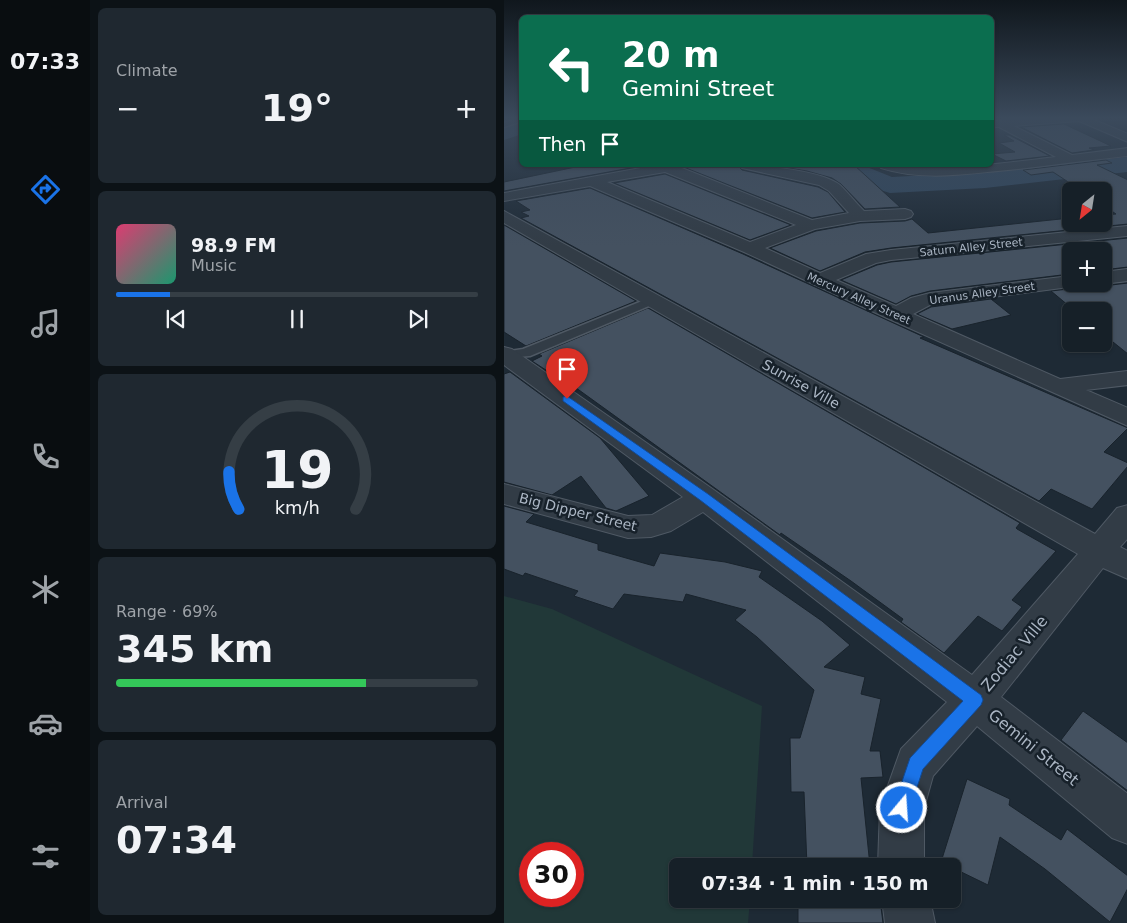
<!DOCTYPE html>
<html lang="en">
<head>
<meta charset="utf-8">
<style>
	:root { --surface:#162028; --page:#1f2830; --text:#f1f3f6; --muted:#9ea3a8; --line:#353e45; --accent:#1a73e8 }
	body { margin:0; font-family:"DejaVu Sans",sans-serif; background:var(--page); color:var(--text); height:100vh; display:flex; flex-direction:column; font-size:19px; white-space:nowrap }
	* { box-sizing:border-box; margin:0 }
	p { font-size:16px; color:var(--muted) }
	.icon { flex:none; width:28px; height:28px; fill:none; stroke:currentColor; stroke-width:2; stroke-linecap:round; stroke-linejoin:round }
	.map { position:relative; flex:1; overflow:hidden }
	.side { display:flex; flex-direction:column; gap:8px; padding:8px; background:#0c1216; width:414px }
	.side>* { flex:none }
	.banner { position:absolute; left:15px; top:15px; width:475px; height:152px; border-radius:8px; box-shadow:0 1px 4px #0004,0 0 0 1px var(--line); background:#0b6e4f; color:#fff; overflow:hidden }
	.needle { width:32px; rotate:210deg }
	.buttons { position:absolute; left:558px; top:182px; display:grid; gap:10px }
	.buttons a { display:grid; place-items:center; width:50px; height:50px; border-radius:8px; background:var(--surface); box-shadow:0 1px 4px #0004,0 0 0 1px var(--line); font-size:25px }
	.speed { position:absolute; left:15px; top:842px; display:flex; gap:10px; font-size:25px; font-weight:700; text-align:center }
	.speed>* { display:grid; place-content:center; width:65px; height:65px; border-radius:50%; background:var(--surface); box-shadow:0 1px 4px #0004,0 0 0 1px var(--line); line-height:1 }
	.speed .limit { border:8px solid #d22; background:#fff; color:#111 }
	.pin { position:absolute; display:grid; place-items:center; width:42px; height:42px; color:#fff; margin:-51px -21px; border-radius:50% 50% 50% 0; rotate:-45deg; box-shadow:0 0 5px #0007 }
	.pin .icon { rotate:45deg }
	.me { position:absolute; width:55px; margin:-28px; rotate:18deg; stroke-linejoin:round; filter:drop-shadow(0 0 4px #0008) }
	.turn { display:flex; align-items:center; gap:18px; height:105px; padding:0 20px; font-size:22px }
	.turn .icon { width:65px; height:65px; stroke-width:2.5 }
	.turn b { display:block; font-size:35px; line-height:42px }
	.then { display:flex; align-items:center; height:48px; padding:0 20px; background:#0003; gap:10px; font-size:19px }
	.big { font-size:38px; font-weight:600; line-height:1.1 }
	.side .tile { flex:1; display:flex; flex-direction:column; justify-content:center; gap:8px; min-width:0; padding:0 18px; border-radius:8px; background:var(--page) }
	.side .dial { align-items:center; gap:0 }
	.dial svg { height:130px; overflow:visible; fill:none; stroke:var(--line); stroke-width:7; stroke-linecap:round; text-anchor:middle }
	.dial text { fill:var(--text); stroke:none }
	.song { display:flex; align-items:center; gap:15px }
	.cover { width:60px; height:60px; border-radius:8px; background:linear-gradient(135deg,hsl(340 70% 55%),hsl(160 70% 35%)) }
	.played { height:5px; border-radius:2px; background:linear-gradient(90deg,var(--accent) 15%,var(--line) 15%) }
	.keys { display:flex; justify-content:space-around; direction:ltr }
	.heat { display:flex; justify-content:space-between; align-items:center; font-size:28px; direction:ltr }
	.charge { height:8px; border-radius:4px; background:linear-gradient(90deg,#34c759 69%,var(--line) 0) }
	.trip { position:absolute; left:165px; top:858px; width:292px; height:50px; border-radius:8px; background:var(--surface); box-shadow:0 1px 4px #0004,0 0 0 1px var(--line); font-weight:600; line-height:50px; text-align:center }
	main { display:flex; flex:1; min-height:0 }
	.tab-bar { display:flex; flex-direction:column; width:90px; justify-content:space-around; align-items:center; background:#090d10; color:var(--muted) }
	.tab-bar .icon { width:35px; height:35px }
	.tab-bar .on { color:var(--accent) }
	.tab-bar b { font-size:22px; color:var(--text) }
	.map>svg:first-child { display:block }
</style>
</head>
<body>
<main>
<nav class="tab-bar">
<b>07:33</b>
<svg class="icon on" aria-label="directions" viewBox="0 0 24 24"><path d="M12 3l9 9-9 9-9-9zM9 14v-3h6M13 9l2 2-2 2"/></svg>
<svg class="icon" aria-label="music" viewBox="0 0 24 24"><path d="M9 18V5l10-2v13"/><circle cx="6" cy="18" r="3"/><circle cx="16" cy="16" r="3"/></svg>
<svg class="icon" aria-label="phone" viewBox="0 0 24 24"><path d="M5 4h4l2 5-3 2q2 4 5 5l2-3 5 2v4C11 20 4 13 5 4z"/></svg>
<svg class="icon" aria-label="climate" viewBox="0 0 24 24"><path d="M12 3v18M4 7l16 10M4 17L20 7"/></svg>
<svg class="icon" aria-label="car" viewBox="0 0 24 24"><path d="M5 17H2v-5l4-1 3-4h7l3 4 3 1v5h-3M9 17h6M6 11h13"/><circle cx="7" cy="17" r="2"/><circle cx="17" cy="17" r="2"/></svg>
<svg class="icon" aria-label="filters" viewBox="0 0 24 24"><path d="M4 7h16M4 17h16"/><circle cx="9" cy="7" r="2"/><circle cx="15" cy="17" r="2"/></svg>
</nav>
<section class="side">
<div class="tile"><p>Climate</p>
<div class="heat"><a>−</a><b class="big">19°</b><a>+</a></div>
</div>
<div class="tile">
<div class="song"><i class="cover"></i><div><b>98.9 FM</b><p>Music</p></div></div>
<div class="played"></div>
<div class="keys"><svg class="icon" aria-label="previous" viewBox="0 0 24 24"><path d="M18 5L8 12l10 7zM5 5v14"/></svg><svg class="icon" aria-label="pause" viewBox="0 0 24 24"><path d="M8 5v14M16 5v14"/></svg><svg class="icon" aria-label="next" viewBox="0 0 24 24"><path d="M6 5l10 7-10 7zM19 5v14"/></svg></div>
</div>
<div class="tile dial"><svg viewBox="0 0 100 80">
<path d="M14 69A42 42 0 1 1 86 69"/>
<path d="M14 69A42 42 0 0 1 8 46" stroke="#1a73e8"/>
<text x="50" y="56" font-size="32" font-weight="700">19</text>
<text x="50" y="72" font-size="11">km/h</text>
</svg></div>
<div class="tile"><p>Range · 69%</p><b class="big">345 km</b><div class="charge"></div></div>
<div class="tile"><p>Arrival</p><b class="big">07:34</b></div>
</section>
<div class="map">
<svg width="624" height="923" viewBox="0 0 624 923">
	<rect width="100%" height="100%" fill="#1e2a35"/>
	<!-- green -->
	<path fill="#213838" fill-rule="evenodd" d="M0,596l48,13 210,97 -10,160h-74v33h72l-2,24h-244zM26,854h43v42h-43z"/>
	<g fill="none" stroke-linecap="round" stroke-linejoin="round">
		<!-- river -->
		<g fill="#31475d" fill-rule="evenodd">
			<polygon points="18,121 18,134 0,140 0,126"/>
			<polygon points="624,157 624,172 481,188 386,193 356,184 328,170 324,165 358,165 388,177 481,172"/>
		</g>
	</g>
	<!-- building -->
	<g fill="#445160" stroke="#19232c">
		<polygon points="560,124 607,146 585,148 590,150 568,153 517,127"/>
		<polygon points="500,135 505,135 546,156 502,161 488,154 511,152 495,143 510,141"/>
		<polygon points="602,160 608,163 593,165 624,180 624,224 387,248 361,252 316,271 266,248 312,231 356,223 401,221 408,219 424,233 566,218 566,224 599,224 599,215 612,214 599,205 599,191 578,191 549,172 527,175 519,170"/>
		<polygon points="81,165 143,165 0,191 0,182"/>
		<polygon points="184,165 234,165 238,170 314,187 324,192 341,212 308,218 182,168"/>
		<polygon points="266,165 350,165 396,207 361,209 337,184 328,178 303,171"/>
		<polygon points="161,174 287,225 246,240 110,183"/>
		<polygon points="86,188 239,254 420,337 416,338 624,428 600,452 624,463 624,466 588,509 547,489 535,501 17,218 25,216 17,212 26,210 12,201"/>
		<polygon points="0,225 132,301 22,346 0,332"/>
		<polygon points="624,238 624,267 599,270 599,251 566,251 566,274 426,291 407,296 392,304 337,280 373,265 387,262"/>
		<polygon points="624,283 624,354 599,334 599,311 571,311 547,291 573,288 576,284 597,284 599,286"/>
		<polygon points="487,299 507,315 448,329 413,314 427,307"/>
		<polygon points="144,308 516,523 512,528 513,529 552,551 508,600 518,607 498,631 474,616 440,653 397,622 399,619 347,581 277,533 276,535 50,372 48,374 28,361 38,356 35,354"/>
		<polygon points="6,372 96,438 145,496 112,511 102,508 77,476 48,495 0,482 0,374"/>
		<polygon points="0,506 30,514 22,522 94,544 94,550 150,566 156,553 221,562 258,571 255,577 318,621 346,645 320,667 361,677 357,694 377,699 366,751 376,751 379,777 357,778 366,866 303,866 300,792 287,792 286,738 296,738 310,690 253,637 231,620 242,610 182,594 179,602 120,594 109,609 70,596 74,591 21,573 19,576 0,569"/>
		<polygon points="579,711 624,743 624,791 557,740"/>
		<polygon points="463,779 506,799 505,805 557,840 563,829 624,876 624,888 606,922 541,869 496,837 484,885 449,868 449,866 437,862"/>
		<polygon points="294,899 376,899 379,923 294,923"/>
	</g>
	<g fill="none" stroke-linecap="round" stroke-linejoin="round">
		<defs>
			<g id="lane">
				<polygon points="18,117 18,121 0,127 0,123"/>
				<polygon points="148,297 152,299 154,301 152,303 26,356 0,358 0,352 19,349"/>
			</g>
			<g id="street">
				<path d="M534,117h55l-1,2 36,15v8l-49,-21 -65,5 58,29 56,-7v8c-48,5 -94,12 -141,16 -36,4 -71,7 -106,-4l-2,-3c17,0 33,3 50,3 44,0 84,-6 127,-11l-57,-30h-7v-6z"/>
				<path d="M153,165h29l-4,3 130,52 37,-7 -20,-22 -10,-6 -77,-17 -2,-3c23,0 82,6 100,20 8,8 16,18 24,26l41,-2 6,2 2,3 -2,3 -6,2 -45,2 -45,8 -50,19 55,25 46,-19 25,-4 237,-24v10l-237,24 -15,3 -40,17 60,26 15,-8 19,-5 140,-17v8h8l-1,2 -147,19 -17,9 147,65 68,-8v14l-42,5 42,18v18l-239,-107 -145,-67 -154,-66 -86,15v-8zM161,172l131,53 -46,17 -143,-60z"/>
				<polygon points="0,211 591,534 613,508 624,505 624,538 616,547 624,551 624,579 599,568 497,697 624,794 624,844 608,838 473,726 429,776 420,808 420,866 374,866 376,808 397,749 443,702 199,512 167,531 147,537 124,538 0,504 0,484 124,516 148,515 179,497 0,365 0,347 8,349 210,490 468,675 574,554 0,223"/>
				<polygon points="624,269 624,281 599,284 599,272"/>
				<polygon points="378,899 426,899 431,923 381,923"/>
			</g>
		</defs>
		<!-- lane casing -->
		<use href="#lane" stroke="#4f5964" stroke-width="3"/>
		<!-- street casing -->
		<use href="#street" stroke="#4f5964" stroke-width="2"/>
		<!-- lane -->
		<use href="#lane" fill="#323c46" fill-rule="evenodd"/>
		<!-- street -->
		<use href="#street" fill="#323c46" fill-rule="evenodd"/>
	</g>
	<!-- sky -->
	<linearGradient id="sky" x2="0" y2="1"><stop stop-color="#10171d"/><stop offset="0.48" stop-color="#3b4a5c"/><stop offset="1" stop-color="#3b4a5c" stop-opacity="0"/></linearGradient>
	<rect width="624" height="246" fill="url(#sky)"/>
	<!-- route -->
	<polygon fill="#1a73e8" stroke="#114b97" points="63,396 204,494 477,695 479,700 477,705 419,769 404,815 398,817 391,815 389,808 406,758 459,701 196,500 59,401 59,397"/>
	<g text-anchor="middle" stroke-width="5" stroke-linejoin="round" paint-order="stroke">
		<!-- far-street labels -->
		<g font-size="11" fill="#abb6c4" stroke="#17212a">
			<text transform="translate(467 247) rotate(-6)" y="4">Saturn Alley Street</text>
			<text transform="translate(478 293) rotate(-8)" y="4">Uranus Alley Street</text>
			<text transform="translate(355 298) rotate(24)" y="4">Mercury Alley Street</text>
		</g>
		<!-- street labels -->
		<g font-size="14" fill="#abb6c4" stroke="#17212a">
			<text transform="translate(297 384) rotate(29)" y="5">Sunrise Ville</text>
			<text transform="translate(74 512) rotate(14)" y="5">Big Dipper Street</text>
		</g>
		<!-- near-street labels -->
		<g font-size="16" fill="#abb6c4" stroke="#17212a">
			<text transform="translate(510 653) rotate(-50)" y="6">Zodiac Ville</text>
			<text transform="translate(530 747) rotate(39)" y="6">Gemini Street</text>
		</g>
	</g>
</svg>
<div class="buttons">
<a><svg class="needle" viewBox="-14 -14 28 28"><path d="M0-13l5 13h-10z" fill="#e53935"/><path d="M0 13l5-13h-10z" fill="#9ea3a8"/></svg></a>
<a>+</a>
<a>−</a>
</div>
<div class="speed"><div class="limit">30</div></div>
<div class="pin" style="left:63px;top:399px;background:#d93025"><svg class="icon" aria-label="arrive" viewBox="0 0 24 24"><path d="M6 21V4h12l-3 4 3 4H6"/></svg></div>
<svg class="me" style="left:398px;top:808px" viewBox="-20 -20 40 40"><circle r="17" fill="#1a73e8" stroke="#fff" stroke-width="3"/><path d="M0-11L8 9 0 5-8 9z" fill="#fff"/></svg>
<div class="trip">07:34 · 1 min · 150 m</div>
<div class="banner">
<div class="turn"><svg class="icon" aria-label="left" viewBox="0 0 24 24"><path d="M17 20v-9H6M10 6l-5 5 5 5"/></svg><div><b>20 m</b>Gemini Street</div></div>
<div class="then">Then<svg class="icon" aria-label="arrive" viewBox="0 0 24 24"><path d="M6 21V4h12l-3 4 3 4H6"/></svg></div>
</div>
</div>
</main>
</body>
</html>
